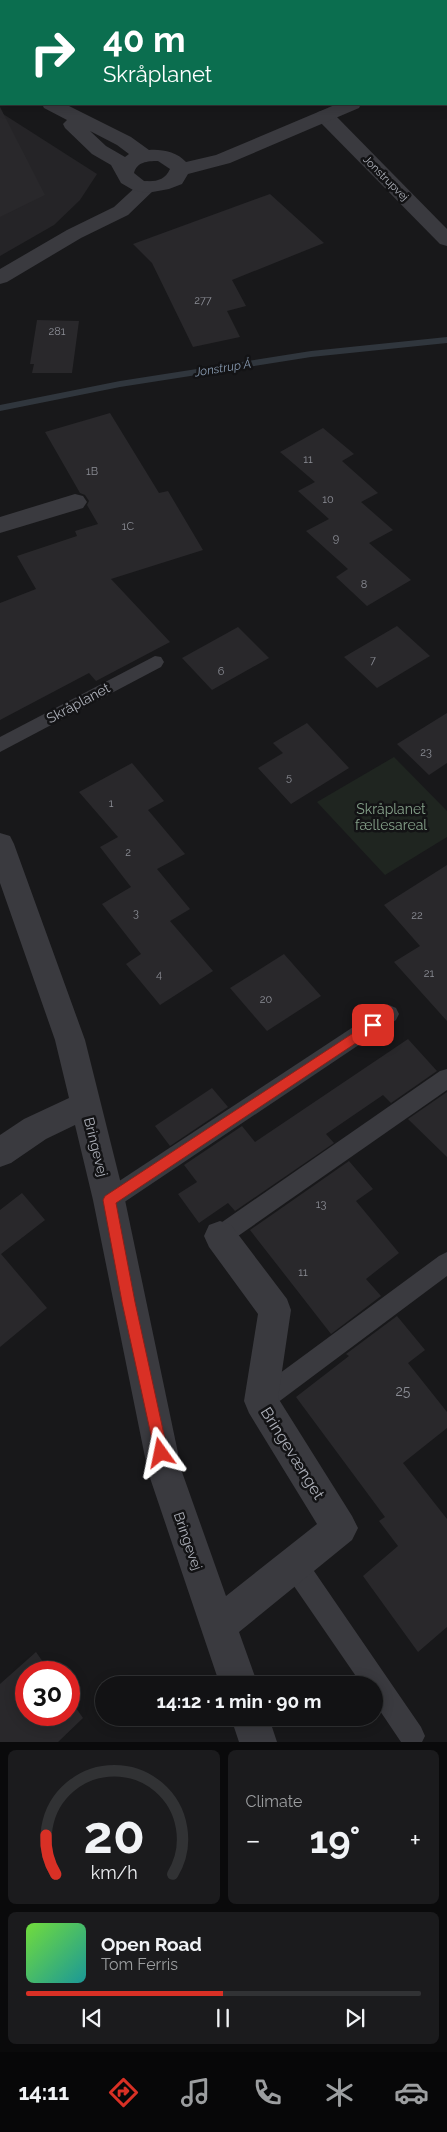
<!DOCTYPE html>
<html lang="en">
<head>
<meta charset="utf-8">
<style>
	:root { --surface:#121214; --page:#1b1b1d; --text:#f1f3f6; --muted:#9c9ea0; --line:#313234; --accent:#d93025 }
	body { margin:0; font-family:Raleway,sans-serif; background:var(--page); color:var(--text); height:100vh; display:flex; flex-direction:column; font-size:19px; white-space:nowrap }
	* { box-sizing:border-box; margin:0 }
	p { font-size:16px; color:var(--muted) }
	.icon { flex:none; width:28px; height:28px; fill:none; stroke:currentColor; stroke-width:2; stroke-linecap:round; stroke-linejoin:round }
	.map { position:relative; height:1742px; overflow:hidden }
	.panel { display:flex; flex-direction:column; gap:8px; padding:8px; background:#0a0a0b; flex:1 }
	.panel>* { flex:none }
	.top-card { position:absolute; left:0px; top:0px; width:448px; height:105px; box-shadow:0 2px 12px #0003,0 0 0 1px var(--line); background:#0b6e4f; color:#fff; overflow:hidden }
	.speed { position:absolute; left:15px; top:1661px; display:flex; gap:10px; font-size:25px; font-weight:700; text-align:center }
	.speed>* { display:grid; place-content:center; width:65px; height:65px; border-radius:50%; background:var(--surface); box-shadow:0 2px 12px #0003,0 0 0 1px var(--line); line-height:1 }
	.speed .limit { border:8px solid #d22; background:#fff; color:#111 }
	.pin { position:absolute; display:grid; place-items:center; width:42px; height:42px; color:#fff; margin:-21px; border-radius:10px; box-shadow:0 2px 8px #0006 }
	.me { position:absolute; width:55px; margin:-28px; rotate:348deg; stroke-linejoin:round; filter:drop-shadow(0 0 4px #0008) }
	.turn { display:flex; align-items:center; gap:18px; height:105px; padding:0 20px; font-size:22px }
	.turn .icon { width:65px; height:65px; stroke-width:2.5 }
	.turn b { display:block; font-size:35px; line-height:42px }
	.big { font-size:38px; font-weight:700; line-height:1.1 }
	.panel .widget { flex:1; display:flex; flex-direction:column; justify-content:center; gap:8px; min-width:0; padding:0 18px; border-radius:8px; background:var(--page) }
	.panel .dial { align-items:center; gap:0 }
	.dial svg { height:130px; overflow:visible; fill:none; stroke:var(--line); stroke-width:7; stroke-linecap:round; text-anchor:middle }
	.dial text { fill:var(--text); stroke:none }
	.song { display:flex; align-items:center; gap:15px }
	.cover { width:60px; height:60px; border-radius:8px; background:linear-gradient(135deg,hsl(100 70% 55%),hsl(180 70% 35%)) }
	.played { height:5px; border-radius:2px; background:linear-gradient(90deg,var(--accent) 50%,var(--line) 50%) }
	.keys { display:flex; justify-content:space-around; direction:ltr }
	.heat { display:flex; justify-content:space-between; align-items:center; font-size:28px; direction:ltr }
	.panel .tiles { flex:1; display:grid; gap:8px; grid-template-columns:1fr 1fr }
	.widget:last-child { grid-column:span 2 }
	.trip { position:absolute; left:95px; top:1676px; width:288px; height:50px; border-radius:25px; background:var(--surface); box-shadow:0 2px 12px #0003,0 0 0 1px var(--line); font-weight:700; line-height:50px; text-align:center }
	.dock { display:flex; height:80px; justify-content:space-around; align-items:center; background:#070708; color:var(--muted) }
	.dock .icon { width:35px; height:35px }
	.dock .selected { color:var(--accent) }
	.dock b { font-size:22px; color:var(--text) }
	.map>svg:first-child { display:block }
</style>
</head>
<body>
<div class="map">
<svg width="447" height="1742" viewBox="0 0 447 1742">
	<rect width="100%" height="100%" fill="#18181a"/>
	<!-- built -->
	<polygon fill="#252427" points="0,112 97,174 80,200 54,225 0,256"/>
	<!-- green -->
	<polygon fill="#1f2520" points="394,757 447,811 447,837 385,875 317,802"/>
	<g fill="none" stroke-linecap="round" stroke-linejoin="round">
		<!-- stream -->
		<polygon fill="#30363d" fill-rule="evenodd" points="447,337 447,343 311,357 120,387 0,411 0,405 120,381 311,351"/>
	</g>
	<!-- building -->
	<g fill="#29282b">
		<polygon points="0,107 45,195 0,217"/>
		<polygon points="270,194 324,243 232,280 246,306 227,311 240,337 193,347 152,263 133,244"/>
		<polygon points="37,320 79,321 72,373 32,373 34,364 30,364"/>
		<polygon points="110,413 159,493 168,491 203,550 111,579 170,642 96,681 89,673 0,720 0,603 36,589 17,556 77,536 75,531 98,524 87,505 89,501 85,495 80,493 45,432"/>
		<polygon points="323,428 354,454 342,461 378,493 361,502 393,530 369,543 411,580 367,606 336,577 348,569 306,531 329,519 298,491 315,482 280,452"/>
		<polygon points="397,626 430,656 377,688 344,657"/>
		<polygon points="238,627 269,658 212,690 182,658"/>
		<polygon points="447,713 447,763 429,775 397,744"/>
		<polygon points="307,723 349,768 291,804 258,768 283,753 273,743"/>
		<polygon points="132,763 164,801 148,810 185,854 157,869 190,909 170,921 213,971 160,1005 126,964 141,954 102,904 131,887 100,847 118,837 79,792"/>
		<polygon points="447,865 447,1021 394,962 420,946 384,905"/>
		<polygon points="284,954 321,996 267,1031 230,988"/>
		<polygon points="408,1039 437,1071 391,1103 383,1095 326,1134 334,1143 235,1211 228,1203 199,1223 178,1194 197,1182 184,1165 242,1126 255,1142"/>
		<polygon points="212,1088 228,1107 170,1146 155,1126"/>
		<polygon points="447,1092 447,1157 408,1119"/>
		<polygon points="349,1161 373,1189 356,1201 399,1253 366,1279 381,1296 331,1334 250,1230"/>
		<polygon points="22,1193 45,1220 1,1254 47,1308 0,1347 0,1210"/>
		<polygon points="397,1316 425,1350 408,1363 447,1412 447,1428 403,1463 447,1519 447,1627 418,1652 363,1576 398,1546 379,1521 385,1517 296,1397 349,1356 346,1354"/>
		<polygon points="36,1652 50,1672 26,1672 26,1715 69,1715 69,1698 83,1718 58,1742 0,1742 0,1684"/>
	</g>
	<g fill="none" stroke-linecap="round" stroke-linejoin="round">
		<!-- service -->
		<g fill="#3a3a3f" fill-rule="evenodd">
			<polygon points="95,0 107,0 108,1 96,1"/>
			<polygon points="1,25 1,33 0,34 0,26"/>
			<polygon points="155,656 161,657 164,662 161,667 0,752 0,737"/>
			<polygon points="389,1005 396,1008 399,1014 396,1020 117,1207 109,1210 101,1207 98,1200 101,1193 382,1008"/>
			<polygon points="447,1069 447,1090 228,1243 220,1246 212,1243 209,1236 212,1229 440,1071"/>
			<polygon points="447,1252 447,1276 269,1409 261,1412 253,1409 250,1401 253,1393 439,1256"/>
			<polygon points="294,1552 303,1555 421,1727 425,1736 422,1742 401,1742 374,1702 374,1685 362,1685 285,1573 282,1564 285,1555"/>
		</g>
		<!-- minor -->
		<g fill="#3a3a3f" fill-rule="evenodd">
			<polygon points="325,110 332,112 447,229 447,246 440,244 318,120 316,116 318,112"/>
			<polygon points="147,181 154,183 157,187 128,215 81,238 7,282 0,284 0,269 67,230 114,207 140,183"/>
			<polygon points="75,494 83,496 87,502 83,508 0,533 0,517"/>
			<polygon points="0,833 10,836 14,844 85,1040 125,1200 182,1472 226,1596 317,1524 249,1413 244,1401 258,1314 209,1247 204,1236 209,1225 220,1221 231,1225 287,1299 291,1310 278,1398 352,1516 358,1528 352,1540 239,1632 258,1685 220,1685 148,1472 93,1200 75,1125 46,1139 11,1163 0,1167 0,1135 24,1119 69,1098 55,1040 0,883"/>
			<polygon points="231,1718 269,1718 277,1742 239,1742"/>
		</g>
		<!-- tertiary -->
		<g fill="#3a3a3f" fill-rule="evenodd">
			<rect x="446" y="58" width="1" height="10"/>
			<rect x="0" y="71" width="1" height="10"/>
			<path d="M42,104h23l66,33 18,13c13,-1 28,2 37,12l30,-7 121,-51h24l-2,4 -129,55 -42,11 -6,10 -13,5 -22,4 -14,-3 -12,-7 -10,-18 -19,-11 -27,-26 -2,-4 4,-4 -23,-12zM90,131l27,14 12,9 -4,3 -19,-11zM158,161l12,8c-5,11 -14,13 -26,12l-10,-8c3,-11 13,-12 24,-12z"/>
		</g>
	</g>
	<!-- route -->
	<polygon fill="#d93025" stroke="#8d1f18" points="373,1020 377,1021 379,1025 377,1029 116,1203 135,1302 168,1453 166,1458 161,1460 156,1458 122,1302 103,1200 105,1196"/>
	<g text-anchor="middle" stroke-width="5" stroke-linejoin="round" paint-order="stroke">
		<!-- far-street labels -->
		<g font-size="11" fill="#acafb8" stroke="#131315">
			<text transform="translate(386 178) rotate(45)" y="4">Jonstrupvej</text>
		</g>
		<!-- number labels -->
		<g font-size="11" fill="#8b8d95">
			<text x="203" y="304">277</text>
			<text x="57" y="335">281</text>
			<text x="308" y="463">11</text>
			<text x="92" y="475">1B</text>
			<text x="328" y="503">10</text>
			<text x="128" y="530">1C</text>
			<text x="336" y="542">9</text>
			<text x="364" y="588">8</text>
			<text x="373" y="664">7</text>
			<text x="221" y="675">6</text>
			<text x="426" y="756">23</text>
			<text x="289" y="781">5</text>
			<text x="111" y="807">1</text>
			<text x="128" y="856">2</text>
			<text x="136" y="917">3</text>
			<text x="417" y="919">22</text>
			<text x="429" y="977">21</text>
			<text x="159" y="978">4</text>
			<text x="266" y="1003">20</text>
			<text x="321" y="1208">13</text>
			<text x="303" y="1276">11</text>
		</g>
		<!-- far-water labels -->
		<g font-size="12" font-style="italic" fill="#8799af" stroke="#131315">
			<text transform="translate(223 368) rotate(-9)" y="4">Jonstrup Å</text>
		</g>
		<!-- street labels -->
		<g font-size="14" fill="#acafb8" stroke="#131315">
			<text transform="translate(78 703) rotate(-28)" y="5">Skråplanet</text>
			<text transform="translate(96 1147) rotate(76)" y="5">Bringevej</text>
			<text transform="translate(188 1541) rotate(71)" y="5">Bringevej</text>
		</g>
		<!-- park labels -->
		<g font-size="14" fill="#85a18a" stroke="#131315">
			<text x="391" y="814">Skråplanet<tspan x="391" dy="16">fællesareal</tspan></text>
		</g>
		<!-- near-number labels -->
		<g font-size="14" fill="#8b8d95">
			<text x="403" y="1396">25</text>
		</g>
		<!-- near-street labels -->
		<g font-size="16" fill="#acafb8" stroke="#131315">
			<text transform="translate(293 1453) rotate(58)" y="6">Bringevænget</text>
		</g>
	</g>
</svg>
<div class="speed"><div class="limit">30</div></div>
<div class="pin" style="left:373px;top:1025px;background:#d93025"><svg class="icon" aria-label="arrive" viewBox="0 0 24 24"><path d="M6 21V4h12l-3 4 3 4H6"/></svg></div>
<svg class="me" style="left:161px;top:1453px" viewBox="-20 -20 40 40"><path d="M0-17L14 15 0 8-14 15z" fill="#d93025" stroke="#fff" stroke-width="4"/></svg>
<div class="trip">14:12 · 1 min · 90 m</div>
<div class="top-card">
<div class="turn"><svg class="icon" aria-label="right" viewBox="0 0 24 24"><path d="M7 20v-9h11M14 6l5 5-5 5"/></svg><div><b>40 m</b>Skråplanet</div></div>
</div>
</div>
<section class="panel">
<div class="tiles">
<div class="widget dial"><svg viewBox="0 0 100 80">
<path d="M14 69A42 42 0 1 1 86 69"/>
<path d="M14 69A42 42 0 0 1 8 45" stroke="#d93025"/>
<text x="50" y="56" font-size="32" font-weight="700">20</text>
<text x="50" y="72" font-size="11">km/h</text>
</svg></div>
<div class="widget"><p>Climate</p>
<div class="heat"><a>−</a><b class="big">19°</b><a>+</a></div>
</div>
<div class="widget">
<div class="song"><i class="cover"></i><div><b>Open Road</b><p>Tom Ferris</p></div></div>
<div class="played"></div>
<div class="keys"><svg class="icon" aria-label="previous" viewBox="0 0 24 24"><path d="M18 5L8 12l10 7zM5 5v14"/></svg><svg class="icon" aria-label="pause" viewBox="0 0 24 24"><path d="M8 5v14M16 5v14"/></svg><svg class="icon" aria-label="next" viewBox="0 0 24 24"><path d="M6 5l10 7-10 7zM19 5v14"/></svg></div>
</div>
</div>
</section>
<nav class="dock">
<b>14:11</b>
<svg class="icon selected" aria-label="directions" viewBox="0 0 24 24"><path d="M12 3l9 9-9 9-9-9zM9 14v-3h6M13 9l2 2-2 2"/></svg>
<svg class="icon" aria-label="music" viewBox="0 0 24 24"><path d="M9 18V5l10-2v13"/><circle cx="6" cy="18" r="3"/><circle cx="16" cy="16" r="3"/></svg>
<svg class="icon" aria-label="phone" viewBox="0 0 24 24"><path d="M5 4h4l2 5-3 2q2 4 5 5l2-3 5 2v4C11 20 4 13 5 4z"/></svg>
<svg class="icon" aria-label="climate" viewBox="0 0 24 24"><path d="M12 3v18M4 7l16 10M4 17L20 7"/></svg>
<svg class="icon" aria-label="car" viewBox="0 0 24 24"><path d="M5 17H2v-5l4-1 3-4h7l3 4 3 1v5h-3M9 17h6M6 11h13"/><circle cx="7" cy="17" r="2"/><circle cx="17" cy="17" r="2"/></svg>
</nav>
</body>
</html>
